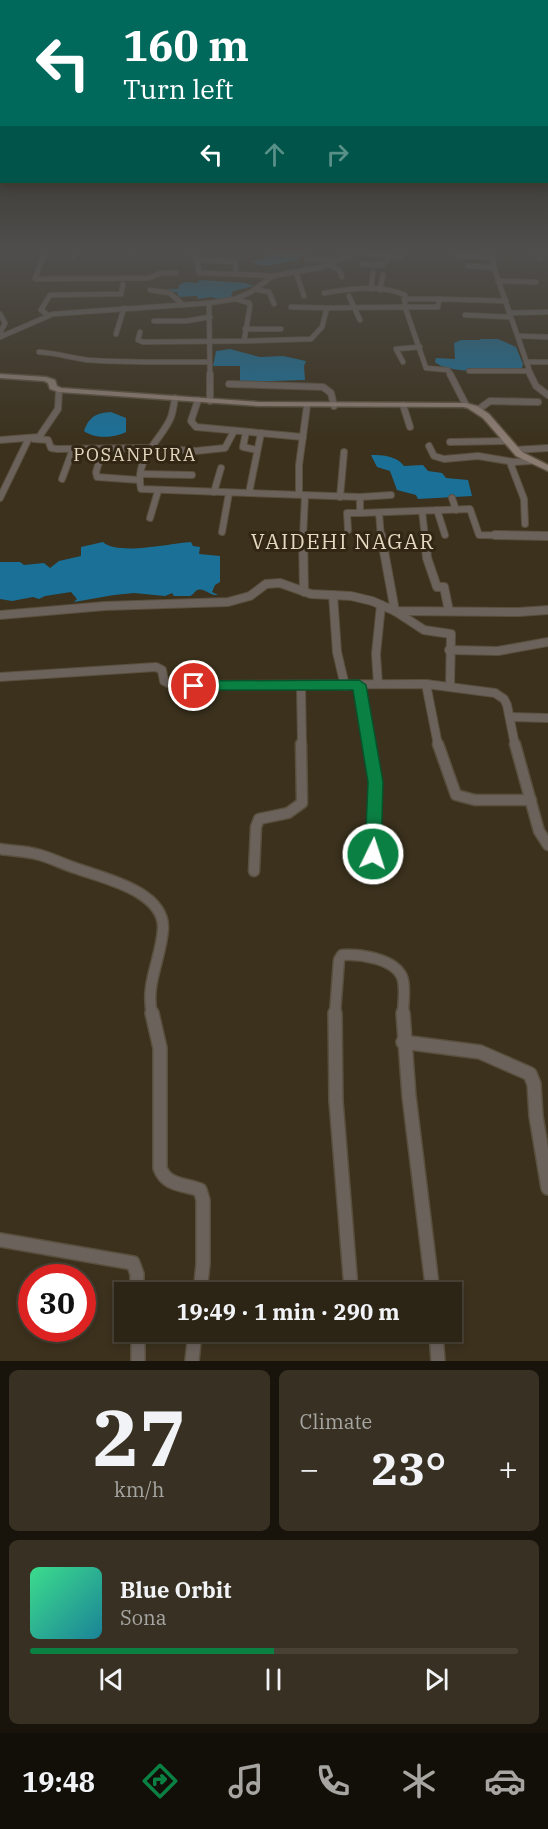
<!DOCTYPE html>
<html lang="en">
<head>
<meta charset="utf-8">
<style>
	:root { --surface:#2c2516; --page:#383123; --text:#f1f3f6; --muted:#a6a5a1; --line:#484235; --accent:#0b8043 }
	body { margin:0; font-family:"IBM Plex Serif",serif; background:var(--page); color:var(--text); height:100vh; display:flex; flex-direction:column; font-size:22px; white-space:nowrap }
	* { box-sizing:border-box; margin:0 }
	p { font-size:20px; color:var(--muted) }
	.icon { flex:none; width:33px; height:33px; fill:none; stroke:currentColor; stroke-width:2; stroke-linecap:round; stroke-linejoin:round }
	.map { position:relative; height:1361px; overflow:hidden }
	.details { display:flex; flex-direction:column; gap:9px; padding:9px; background:#18140c; flex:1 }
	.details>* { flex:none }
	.hud { position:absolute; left:0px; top:0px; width:549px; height:183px; box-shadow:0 3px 9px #0003,0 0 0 2px var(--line); background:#00695c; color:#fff; overflow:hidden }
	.speed { position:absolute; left:18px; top:1264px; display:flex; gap:12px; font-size:30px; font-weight:700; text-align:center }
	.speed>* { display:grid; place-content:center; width:78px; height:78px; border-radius:50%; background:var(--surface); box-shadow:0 3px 9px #0003,0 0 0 2px var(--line); line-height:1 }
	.speed .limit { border:9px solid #d22; background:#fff; color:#111 }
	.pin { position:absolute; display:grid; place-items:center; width:51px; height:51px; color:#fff; margin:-26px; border:3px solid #fff; border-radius:50%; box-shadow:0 2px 6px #0007 }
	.me { position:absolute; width:66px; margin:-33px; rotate:4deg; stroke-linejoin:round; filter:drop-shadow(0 0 4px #0008) }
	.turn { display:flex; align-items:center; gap:21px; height:126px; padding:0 24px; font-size:27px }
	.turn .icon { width:78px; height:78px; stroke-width:2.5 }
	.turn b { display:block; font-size:42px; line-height:51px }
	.lanes { display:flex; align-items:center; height:57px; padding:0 24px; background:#0003; justify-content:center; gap:30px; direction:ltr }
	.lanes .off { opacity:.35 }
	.big { font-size:45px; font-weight:700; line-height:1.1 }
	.details .card { flex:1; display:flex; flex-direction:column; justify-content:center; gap:9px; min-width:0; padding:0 21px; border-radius:9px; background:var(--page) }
	.details .dial { align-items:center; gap:0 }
	.dial b { font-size:78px; line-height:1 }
	.song { display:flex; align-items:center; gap:18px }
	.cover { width:72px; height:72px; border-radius:9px; background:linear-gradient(135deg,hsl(150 70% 55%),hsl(190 70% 35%)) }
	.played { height:6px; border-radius:3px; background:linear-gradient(90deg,var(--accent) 50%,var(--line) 50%) }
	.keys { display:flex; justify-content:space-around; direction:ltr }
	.heat { display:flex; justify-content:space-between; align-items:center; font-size:33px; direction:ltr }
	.details .tiles { flex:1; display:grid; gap:9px; grid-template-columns:1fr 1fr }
	.card:last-child { grid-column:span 2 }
	.trip { position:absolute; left:114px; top:1282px; width:348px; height:60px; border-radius:0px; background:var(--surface); box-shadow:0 3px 9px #0003,0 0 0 2px var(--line); font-weight:700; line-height:60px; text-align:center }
	.menu { display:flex; height:96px; justify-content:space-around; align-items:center; background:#120f09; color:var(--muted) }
	.menu .icon { width:42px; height:42px }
	.menu .current { color:var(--accent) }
	.menu b { font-size:27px; color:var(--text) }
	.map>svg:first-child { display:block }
</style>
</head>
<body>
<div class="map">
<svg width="548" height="1361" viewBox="0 0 548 1361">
	<rect width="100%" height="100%" fill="#3b311d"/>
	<!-- water -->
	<g fill="#1b7098">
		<path d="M284,250h26v3l-12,4 1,3c-14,1 -36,11 -47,1l14,-3 4,-7z"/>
		<path d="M200,280l46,3 7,3 -20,5 -2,5 2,1c-7,6 -14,2 -22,0l-13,2 -1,-3 -18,1 -2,-5h-10l1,-3h11v-4l6,-3 12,1z"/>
		<path d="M479,339h19l18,8 7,17 -1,4c-19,3 -73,7 -87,-6l1,-4 19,1 -1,-16 7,-3h20z"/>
		<polygon points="230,349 260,357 283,356 306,361 304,366 305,380 240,382 240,366 213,366 216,351"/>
		<path d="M111,412l15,6v14c-11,6 -32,7 -42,-1 5,-15 13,-18 27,-19z"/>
		<path d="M371,455c12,0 26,1 33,11l19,-1 5,6 14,2 4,5 22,2 4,16 -54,3 -2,-4 -19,-5 -7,-19 -13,-4z"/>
		<path d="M103,542c15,14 69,1 88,0l2,4 7,1 -1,7 21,2v26l-5,3 -3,7 6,3c-8,1 -14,-8 -21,-5 -3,2 -4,5 -7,6h-16l-2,-3 -7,3 -31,-3 -20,2 -40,7 3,-3 -6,-7 -26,4 -6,3 -6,-2 -21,4 -12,-2v-37h20l4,3 20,-2 6,5 9,-7 22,-5v-9z"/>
	</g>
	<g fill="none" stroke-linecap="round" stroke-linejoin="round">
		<defs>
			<g id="street-far4">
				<polyline points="46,249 35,279 149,278 161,273 176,273"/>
				<polyline points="187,249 188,253 200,260 235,262 236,274 272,276"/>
				<polyline points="455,249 468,249"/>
				<polyline points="492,249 494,268 531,375"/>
				<polyline points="532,249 540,259"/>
				<polyline points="358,252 400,257"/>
				<polyline points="132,255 133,249"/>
				<polyline points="456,256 493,257"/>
				<polyline points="73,257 78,249"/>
				<polyline points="197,259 199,273 236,274"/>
				<polyline points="307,259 337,261"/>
				<polyline points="362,264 382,265 391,256"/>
				<polyline points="329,265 339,270 342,277"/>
				<polyline points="468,266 494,267"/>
				<polyline points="296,272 304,296"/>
				<polyline points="498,281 536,282"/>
				<polyline points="254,289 269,292 274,304"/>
				<polyline points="371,289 373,273"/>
				<polyline points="150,290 170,293 183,305"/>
				<polyline points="380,290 383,275"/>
				<path d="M324,293c26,-4 56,-9 81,2v12h33l1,-8 67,2"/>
				<polyline points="349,296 360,320"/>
				<polyline points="404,299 439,299"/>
				<polyline points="291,307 327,308"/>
				<polyline points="509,313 548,312"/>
				<polyline points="0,314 5,323 0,333"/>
				<polyline points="48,315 41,310 50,295 121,294 123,284"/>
				<polyline points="465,315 511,317"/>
				<polyline points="154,321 186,321 210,317"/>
				<polyline points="245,329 281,329"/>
				<polyline points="140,332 138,340 143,342 244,341 250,306 249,303 236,299"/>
				<polyline points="116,334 124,308"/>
				<polyline points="519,336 548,337"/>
				<polyline points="0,337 53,314 209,303"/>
				<polyline points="244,341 311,339 322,327 327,308 405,307 426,368 448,370 451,375"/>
				<path d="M39,352c18,1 32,6 49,8 41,3 81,2 121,2"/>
				<polyline points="403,362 396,349 420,347"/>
				<polyline points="526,362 548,362"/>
				<polyline points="469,371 529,371"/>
				<polyline points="210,375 209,303 235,299 251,292 273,276 323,267 364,249"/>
			</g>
			<g id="street-far3">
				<polyline points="210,374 210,401"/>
				<polyline points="450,374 466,405"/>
				<polyline points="530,374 536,386 548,395"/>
				<polyline points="229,384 323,387 331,393 334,406"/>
				<path d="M175,398c-1,6 -2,13 -4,19 -9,23 -37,39 -30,72l219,8v16l110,-4 9,26 69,1"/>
				<polyline points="198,400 191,421 196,427 303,437"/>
				<polyline points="403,405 410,427"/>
				<polyline points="479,409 490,401 538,402"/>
				<polyline points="246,432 243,447 257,450"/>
				<polyline points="34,439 48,440 51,448 57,449 149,448 196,451 225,448 234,431"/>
				<polyline points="0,440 39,437 58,409 59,390"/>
				<polyline points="450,442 506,441"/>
				<polyline points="429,446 434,456 444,459 478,456 514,462"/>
				<polyline points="103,449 96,472 97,477 139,480"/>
				<polyline points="515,450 548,448"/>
				<polyline points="141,474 192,475"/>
				<polyline points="62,479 73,449"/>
				<polyline points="214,492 221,468"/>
				<polyline points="249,493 261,433"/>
				<polyline points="299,494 299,465 307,406"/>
				<polyline points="340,497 344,452"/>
				<polyline points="360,497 391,495"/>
				<polyline points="0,498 28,440"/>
				<polyline points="452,498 456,510"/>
				<polyline points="437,510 445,535"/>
				<polyline points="422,511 425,537"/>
				<polyline points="379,513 381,537"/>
				<polyline points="150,518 158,491"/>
				<polyline points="525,524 524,499 511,465 514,462 530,461"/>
				<polyline points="348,530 347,513 360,513"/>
				<polyline points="222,532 229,493"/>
				<polyline points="303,537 305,496"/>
			</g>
			<g id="street-far2">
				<polyline points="303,535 304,592"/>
				<polyline points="381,535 395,611 519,612 548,610"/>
				<polyline points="425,535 427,558 437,587 444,587 449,611"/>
				<polyline points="495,535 548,536"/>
				<polyline points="333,595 337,652 345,686"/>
				<polyline points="0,615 105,606 228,602 250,596 266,584 280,583 311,594 351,596 372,601 395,611 424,630 451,634 450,686"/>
				<polyline points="449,650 498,651 548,642"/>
				<polyline points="0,677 156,667 162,670 164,681 172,685 426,684 495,693 504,699 507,705 515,745"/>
				<polyline points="378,684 376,654 381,605"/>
				<polyline points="426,684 438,745"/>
				<polyline points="359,685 369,745"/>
				<polyline points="301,686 302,745"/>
				<polyline points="511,717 548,718"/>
			</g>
			<g id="street-far1">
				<polyline points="369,744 375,782 373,854"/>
				<polyline points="438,744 456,795 475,800 531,800"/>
				<polyline points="515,744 539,831 548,845"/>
				<path d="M0,849c12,2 25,2 36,5 14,3 26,10 39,14 28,10 90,23 88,61 -2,30 -18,55 -11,85"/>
				<polyline points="254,871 256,827 259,819 288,813 302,803 301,744"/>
				<path d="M335,1014l4,-54 3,-5c17,-1 52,3 60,22 4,9 1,27 1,37"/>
			</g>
			<g id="street">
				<path d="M152,1013l8,35v120c6,18 25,16 40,22l3,10v64l-3,29"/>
				<polyline points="335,1013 336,1101 351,1288"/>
				<polyline points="403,1013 409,1096 433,1293"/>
				<polyline points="403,1042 480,1052 530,1074 534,1084 536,1116 548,1188"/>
				<polyline points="0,1240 133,1263 137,1274 137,1293"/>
				<polyline points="138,1332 138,1361"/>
				<polyline points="436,1332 438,1361"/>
				<polyline points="192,1361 195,1332"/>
			</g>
			<polygon id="secondary" points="0,374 46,377 55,380 57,386 61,388 259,402 466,403 477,406 489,414 522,452 548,465 548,471 516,456 483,418 466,407 259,406 59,392 50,389 48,383 44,381 0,378"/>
		</defs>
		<!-- street-far4 casing -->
		<use href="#street-far4" stroke="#594f3d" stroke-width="6"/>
		<!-- street-far3 casing -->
		<use href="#street-far3" stroke="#594f3d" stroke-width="8"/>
		<!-- street-far2 casing -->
		<use href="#street-far2" stroke="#594f3d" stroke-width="10"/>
		<!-- street-far1 casing -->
		<use href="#street-far1" stroke="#594f3d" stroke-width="13"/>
		<!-- street casing -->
		<use href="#street" stroke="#594f3d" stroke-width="16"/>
		<!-- secondary casing -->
		<use href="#secondary" stroke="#594f3d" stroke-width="3"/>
		<!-- street-far4 -->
		<use href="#street-far4" stroke="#6c625c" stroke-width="4.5"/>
		<!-- street-far3 -->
		<use href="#street-far3" stroke="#6c625c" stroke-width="6"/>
		<!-- street-far2 -->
		<use href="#street-far2" stroke="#6c625c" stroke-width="8"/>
		<!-- street-far1 -->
		<use href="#street-far1" stroke="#6c625c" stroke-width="10"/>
		<!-- street -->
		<use href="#street" stroke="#6c625c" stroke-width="13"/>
		<!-- secondary -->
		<use href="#secondary" fill="#8b7c72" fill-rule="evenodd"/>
	</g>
	<!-- sky -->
	<linearGradient id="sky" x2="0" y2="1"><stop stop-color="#201b10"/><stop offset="0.57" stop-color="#4f4e4c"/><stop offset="1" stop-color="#4f4e4c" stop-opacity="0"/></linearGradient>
	<rect width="548" height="440" fill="url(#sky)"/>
	<!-- route -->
	<polygon fill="#0b8043" stroke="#07532c" stroke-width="1.5" points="359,680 366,685 383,782 381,854 379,859 373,861 367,859 365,854 368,782 353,690 194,690 187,686 194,681"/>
	<g text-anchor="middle" stroke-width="6" stroke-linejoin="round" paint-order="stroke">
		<!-- far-neighbourhood labels -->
		<g font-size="18" letter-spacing="1.5" fill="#e5d8c0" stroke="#312714">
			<text x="135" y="461">POSANPURA</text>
		</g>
		<!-- neighbourhood labels -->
		<g font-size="21" letter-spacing="1.5" fill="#e5d8c0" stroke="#312714">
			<text x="343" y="549">VAIDEHI NAGAR</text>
		</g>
	</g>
</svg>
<div class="speed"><div class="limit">30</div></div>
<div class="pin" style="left:194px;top:686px;background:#d93025"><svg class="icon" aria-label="arrive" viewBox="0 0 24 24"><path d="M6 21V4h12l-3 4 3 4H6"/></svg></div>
<svg class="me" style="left:373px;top:854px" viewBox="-20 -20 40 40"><circle r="17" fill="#0b8043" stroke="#fff" stroke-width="3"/><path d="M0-11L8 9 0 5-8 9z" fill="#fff"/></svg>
<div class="trip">19:49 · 1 min · 290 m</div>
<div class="hud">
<div class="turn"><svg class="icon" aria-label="left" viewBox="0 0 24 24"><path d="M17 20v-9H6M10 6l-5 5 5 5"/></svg><div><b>160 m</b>Turn left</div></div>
<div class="lanes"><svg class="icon" aria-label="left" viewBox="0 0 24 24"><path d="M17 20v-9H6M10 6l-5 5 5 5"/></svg><svg class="icon off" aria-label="ahead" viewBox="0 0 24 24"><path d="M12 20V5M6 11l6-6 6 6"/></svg><svg class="icon off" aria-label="right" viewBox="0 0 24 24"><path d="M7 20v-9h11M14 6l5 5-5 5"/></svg></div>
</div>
</div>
<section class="details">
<div class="tiles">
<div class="card dial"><b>27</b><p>km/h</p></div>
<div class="card"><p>Climate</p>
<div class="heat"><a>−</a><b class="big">23°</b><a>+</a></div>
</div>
<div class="card">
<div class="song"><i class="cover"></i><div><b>Blue Orbit</b><p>Sona</p></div></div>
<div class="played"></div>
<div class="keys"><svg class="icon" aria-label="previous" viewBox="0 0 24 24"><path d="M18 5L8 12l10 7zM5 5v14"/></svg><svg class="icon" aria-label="pause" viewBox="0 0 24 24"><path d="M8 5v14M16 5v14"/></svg><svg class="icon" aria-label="next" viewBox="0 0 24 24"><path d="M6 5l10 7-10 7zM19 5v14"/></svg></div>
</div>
</div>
</section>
<nav class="menu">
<b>19:48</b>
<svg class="icon current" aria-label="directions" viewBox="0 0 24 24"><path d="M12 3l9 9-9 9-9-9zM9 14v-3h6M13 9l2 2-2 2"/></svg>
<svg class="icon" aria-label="music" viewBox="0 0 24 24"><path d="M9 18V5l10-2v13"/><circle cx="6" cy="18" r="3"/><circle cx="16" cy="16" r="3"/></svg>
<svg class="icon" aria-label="phone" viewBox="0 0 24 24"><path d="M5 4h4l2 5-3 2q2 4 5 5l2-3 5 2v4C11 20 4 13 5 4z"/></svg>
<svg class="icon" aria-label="climate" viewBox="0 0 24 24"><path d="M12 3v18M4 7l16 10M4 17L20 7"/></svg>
<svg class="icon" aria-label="car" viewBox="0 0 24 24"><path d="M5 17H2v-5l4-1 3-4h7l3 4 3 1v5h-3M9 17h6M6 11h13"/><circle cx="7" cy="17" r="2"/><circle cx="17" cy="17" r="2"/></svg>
</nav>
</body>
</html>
